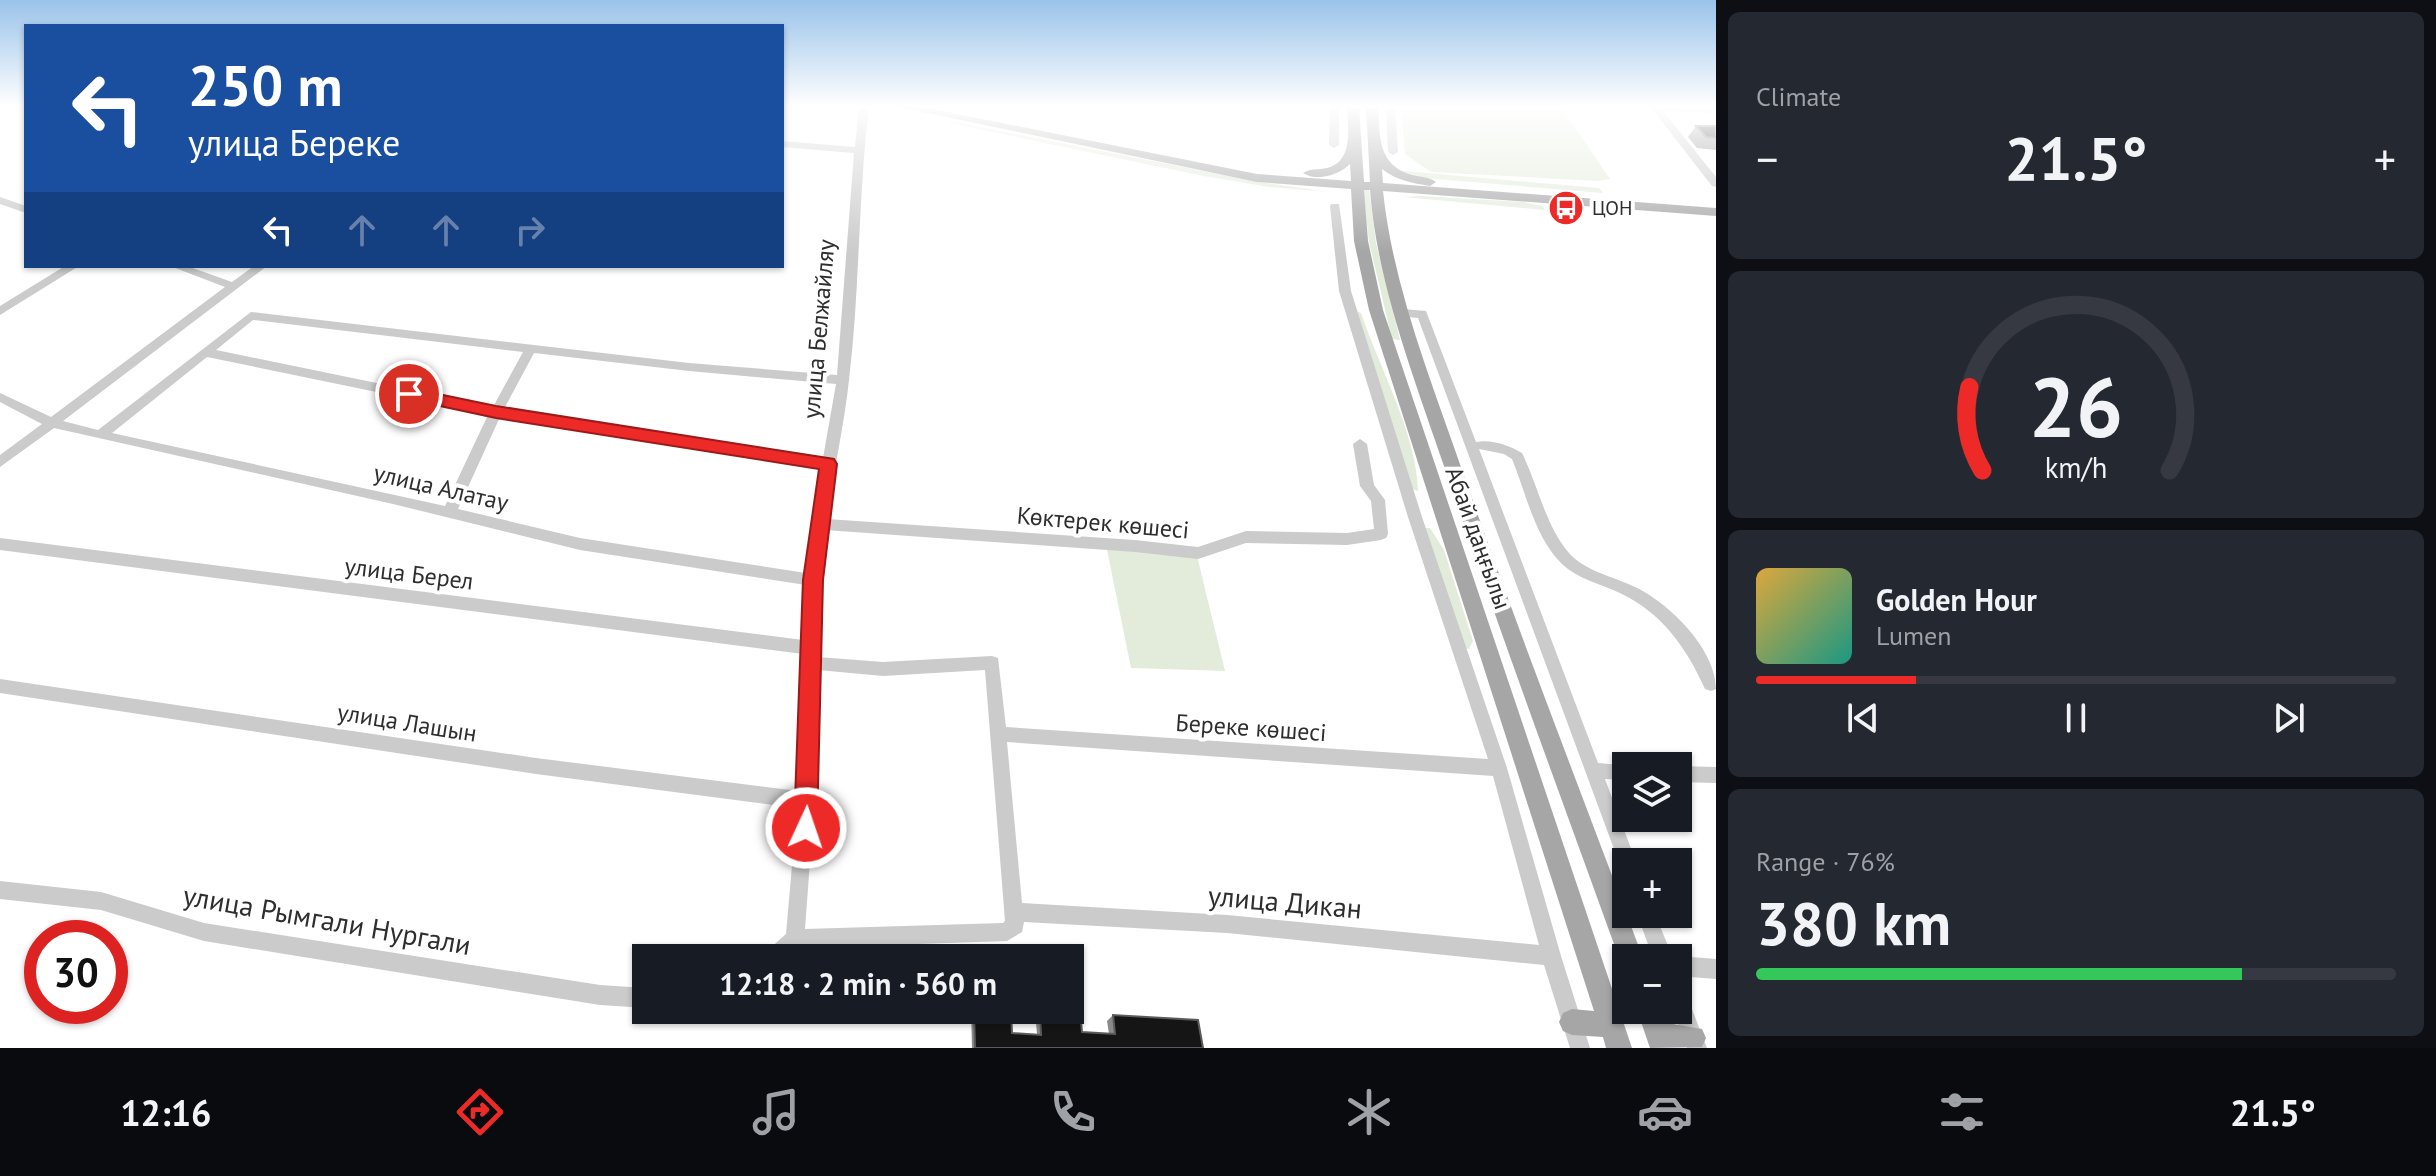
<!DOCTYPE html>
<html lang="en">
<head>
<meta charset="utf-8">
<style>
	:root { --surface:#171b24; --page:#242831; --text:#f1f3f6; --muted:#9ea1a6; --line:#363941; --accent:#ed2a28 }
	body { margin:0; font-family:"PT Sans",sans-serif; background:var(--page); color:var(--text); height:100vh; display:flex; flex-direction:column; font-size:30px; white-space:nowrap }
	* { box-sizing:border-box; margin:0 }
	p { font-size:26px; color:var(--muted) }
	.icon { flex:none; width:44px; height:44px; fill:none; stroke:currentColor; stroke-width:2; stroke-linecap:round; stroke-linejoin:round }
	.map { position:relative; flex:1; overflow:hidden }
	.drawer { display:flex; flex-direction:column; gap:12px; padding:12px; background:#0d0f14; width:720px }
	.drawer>* { flex:none }
	.banner { position:absolute; left:24px; top:24px; width:760px; height:244px; border-radius:0px; box-shadow:0 2px 6px #0004; background:#1a4fa0; color:#fff; overflow:hidden }
	.buttons { position:absolute; left:1612px; top:752px; display:grid; gap:16px }
	.buttons a { display:grid; place-items:center; width:80px; height:80px; border-radius:0px; background:var(--surface); box-shadow:0 2px 6px #0004; font-size:40px }
	.speed { position:absolute; left:24px; top:920px; display:flex; gap:16px; font-size:40px; font-weight:700; text-align:center }
	.speed>* { display:grid; place-content:center; width:104px; height:104px; border-radius:50%; background:var(--surface); box-shadow:0 2px 6px #0004; line-height:1 }
	.speed .limit { border:12px solid #d22; background:#fff; color:#111 }
	.pin { position:absolute; display:grid; place-items:center; width:68px; height:68px; color:#fff; margin:-34px; border:4px solid #fff; border-radius:50%; box-shadow:0 2px 8px #0007 }
	.me { position:absolute; width:88px; margin:-44px; rotate:3deg; stroke-linejoin:round; filter:drop-shadow(0 0 6px #0008) }
	.turn { display:flex; align-items:center; gap:28px; height:168px; padding:0 32px; font-size:36px }
	.turn .icon { width:104px; height:104px; stroke-width:2.5 }
	.turn b { display:block; font-size:56px; line-height:68px }
	.lanes { display:flex; align-items:center; height:76px; padding:0 32px; background:#0003; justify-content:center; gap:40px; direction:ltr }
	.lanes .off { opacity:.35 }
	.big { font-size:60px; font-weight:600; line-height:1.1 }
	.drawer .tile { flex:1; display:flex; flex-direction:column; justify-content:center; gap:12px; min-width:0; padding:0 28px; border-radius:12px; background:var(--page) }
	.drawer .dial { align-items:center; gap:0 }
	.dial svg { height:208px; overflow:visible; fill:none; stroke:var(--line); stroke-width:7; stroke-linecap:round; text-anchor:middle }
	.dial text { fill:var(--text); stroke:none }
	.song { display:flex; align-items:center; gap:24px }
	.cover { width:96px; height:96px; border-radius:12px; background:linear-gradient(135deg,hsl(40 70% 55%),hsl(170 70% 35%)) }
	.played { height:8px; border-radius:4px; background:linear-gradient(90deg,var(--accent) 25%,var(--line) 25%) }
	.keys { display:flex; justify-content:space-around; direction:ltr }
	.heat { display:flex; justify-content:space-between; align-items:center; font-size:44px; direction:ltr }
	.charge { height:12px; border-radius:6px; background:linear-gradient(90deg,#34c759 76%,var(--line) 0) }
	.trip { position:absolute; left:632px; top:944px; width:452px; height:80px; border-radius:0px; background:var(--surface); box-shadow:0 2px 6px #0004; font-weight:600; line-height:80px; text-align:center }
	.dock { display:flex; height:128px; justify-content:space-around; align-items:center; background:#090b0e; color:var(--muted) }
	.dock .icon { width:56px; height:56px }
	.dock .selected { color:var(--accent) }
	.dock b { font-size:36px; color:var(--text) }
	main { display:flex; flex:1; min-height:0 }
	.map>svg:first-child { display:block }
</style>
</head>
<body>
<main>
<div class="map">
<svg width="1716" height="1048" viewBox="0 0 1716 1048">
	<rect width="100%" height="100%" fill="#fff"/>
	<!-- green -->
	<g fill="#e3ecdb">
		<polygon points="1401,106 1560,106 1610,179 1598,181 1431,172 1405,154"/>
		<polygon points="950,121 1253,181 1329,192 1269,187 1204,176 949,123"/>
		<polygon points="1404,171 1599,188 1603,193 1411,177 1400,172"/>
		<polygon points="1369,189 1376,243 1400,340 1392,339 1369,242 1363,190"/>
		<polygon points="1420,196 1523,202 1543,206 1545,210 1403,197"/>
		<path d="M1356,311l5,2c18,54 56,122 57,178l-6,-2z"/>
		<polygon points="1424,528 1430,528 1444,550 1473,641 1469,649 1464,648"/>
		<polygon points="1106,545 1197,556 1225,671 1131,668"/>
	</g>
	<g fill="none" stroke-linecap="round" stroke-linejoin="round">
		<!-- minor -->
		<g fill="#cbcbcb" fill-rule="evenodd">
			<path d="M859,106h10c-11,91 -9,183 -20,274 -5,47 -16,93 -22,139l308,21 63,7 48,-16 101,2 27,-4 -3,-28 -11,-15 -7,-42 7,-5 7,5 7,41 11,15 3,34 -2,4 -5,2 -34,5 -101,-2 -48,16 -63,-7 -310,-22 -5,52 -2,75 65,5 109,-6 6,2 8,69 482,32 -80,-242 -69,-226 -9,-85 1,-2h8l12,87 71,226 85,251 54,188 29,92h-20l-26,-83 -317,-32 -203,-11 -2,10 -15,9 -208,7 -11,10h-24l3,-7 19,-17 11,-126 -261,-34 -536,-81v-14l536,79 262,33 5,-137 -803,-104v-12l803,102 3,-55 -226,-35 -187,-46 -339,-76 -54,39v-12l42,-31 -42,-22v-9l51,24 174,-130 -55,-21h17l45,16 22,-16h13l-204,155 35,9 153,-118 438,51 148,12 17,-222 -72,-6v-6l73,6zM253,320l270,32 -30,55 -277,-57zM534,353l155,18 147,13 -13,74 -319,-49zM207,357l281,58 -43,91 -333,-73zM500,417l322,51 -16,105 -226,-35 -122,-29zM818,670l65,6 102,-6 20,251 -2,2 -198,6 9,-122 3,-6 -3,-5zM1007,742l486,34 46,169 -312,-30 -205,-12z"/>
			<polygon points="1330,106 1339,106 1339,145 1334,148 1329,145"/>
			<polygon points="1386,106 1395,106 1398,152 1393,155 1388,152"/>
			<polygon points="1653,106 1716,106 1716,109 1709,113 1663,111 1716,177 1716,187 1712,186 1653,110"/>
			<polygon points="0,197 26,206 26,213 0,204"/>
			<polygon points="65,266 79,266 0,315 0,306"/>
			<path d="M1402,309l24,2 50,131c15,-3 33,3 46,11 16,32 23,72 47,100 17,19 44,23 66,34 34,16 81,62 81,102l-5,2 -6,-2c-18,-40 -42,-75 -83,-95 -20,-10 -43,-14 -60,-30 -27,-26 -36,-71 -50,-105l-8,-5 -25,-5 119,314 33,3h-5v14l-21,-1 31,83h-10v9l-5,-3 -203,-550 -20,-2 -2,-3z"/>
			<polygon points="1678,766 1716,767 1716,783 1678,782"/>
			<polygon points="0,881 101,892 204,923 600,985 646,988 646,1008 600,1005 204,941 101,910 0,899"/>
			<polygon points="1637,914 1655,914 1673,958 1653,958"/>
			<polygon points="1678,956 1716,959 1716,979 1678,976 1678,958 1674,958"/>
			<polygon points="1678,988 1685,991 1707,1048 1687,1048 1673,1010 1678,1010"/>
		</g>
		<!-- major -->
		<g fill="#a6a6a6" fill-rule="evenodd">
			<path d="M894,106h23l340,68 94,7 -1,-17c-11,11 -33,18 -47,9 7,-5 15,-3 24,-5 27,-7 21,-41 20,-62h12l5,76h6l-4,-76h12c2,30 -1,59 34,69 9,2 17,2 24,7l-6,4c-18,-3 -34,-6 -48,-17l1,14 333,25v8l-333,-25c10,96 48,189 79,279 57,164 121,327 181,488h-17v10l-7,-10c-59,-164 -120,-327 -175,-492 -30,-88 -67,-183 -74,-276h-6l4,51 15,69 249,738h-26l-3,-11 -31,-2 -9,-4 -4,-9 4,-9 9,-4 22,2 -225,-701 -15,-69 -3,-52 -94,-7z"/>
			<polygon points="1637,1010 1663,1010 1667,1023 1702,1029 1706,1038 1702,1047 1650,1048"/>
		</g>
	</g>
	<!-- wall -->
	<g fill="#8a8a8a">
		<polygon points="1696,126 1716,126 1716,150 1697,148 1688,137"/>
		<polygon points="971,1010 1011,1010 1012,1033 1037,1034 1035,1010 1070,1010 1082,1032 1109,1034 1107,1021 1113,1015 1203,1048 972,1048"/>
	</g>
	<!-- building -->
	<g fill="#151515" stroke="#5b5b5b" stroke-width="2">
		<polygon points="1696,126 1716,126 1716,138 1706,137"/>
		<polygon points="1070,964 1076,965 1082,1032 1115,1034 1113,1015 1198,1020 1203,1048 975,1048 974,1010 1011,1010 1012,1033 1041,1035 1040,1010 1070,1010"/>
	</g>
	<!-- sky -->
	<linearGradient id="sky" x2="0" y2="1"><stop stop-color="#9ac3ea"/><stop offset="0.42" stop-color="#fff"/><stop offset="1" stop-color="#fff" stop-opacity="0"/></linearGradient>
	<rect width="1716" height="253" fill="url(#sky)"/>
	<!-- route -->
	<polygon fill="#ed2a28" stroke="#9a1b1a" stroke-width="2" points="409,388 496,406 834,459 837,464 823,580 817,828 814,836 806,839 798,836 794,828 803,580 819,469 496,418 403,398 401,394"/>
	<!-- icons -->
	<defs>
		<symbol id="bus-disc" viewBox="-11 -11 22 22"><circle r="9.5" fill="#ed2a28" stroke="#fff"/><path d="M-5-6H5V4H4V6H2V4H-2V6H-4V4H-5ZM-3.5-4V0h7V-4ZM-3.5 1.2v1.5H-2V1.2ZM2 1.2v1.5H3.5V1.2Z" fill="#fff"/></symbol>
	</defs>
	<g fill-rule="evenodd">
		<use href="#bus-disc" x="1546" y="188" width="40" height="40"/>
	</g>
	<g text-anchor="middle" stroke-width="8" stroke-linejoin="round" paint-order="stroke">
		<!-- far-poi labels -->
		<g font-size="20" fill="#2e2e2e" stroke="#fff" text-anchor="start">
			<text x="1592" y="215">ЦОН</text>
		</g>
		<!-- street labels -->
		<g font-size="24" fill="#2e2e2e" stroke="#fff">
			<text transform="translate(819 329) rotate(-85)" y="8">улица Белжайляу</text>
			<text transform="translate(441 488) rotate(13)" y="8">улица Алатау</text>
			<text transform="translate(1103 523) rotate(5)" y="8">Көктерек көшесі</text>
			<text transform="translate(1478 538) rotate(70)" y="8">Абай даңғылы</text>
			<text transform="translate(409 574) rotate(7)" y="8">улица Берел</text>
			<text transform="translate(407 723) rotate(9)" y="8">улица Лашын</text>
			<text transform="translate(1251 728) rotate(4)" y="8">Береке көшесі</text>
		</g>
		<!-- near-street labels -->
		<g font-size="28" fill="#2e2e2e" stroke="#fff">
			<text transform="translate(1285 902) rotate(5)" y="10">улица Дикан</text>
			<text transform="translate(327 920) rotate(10)" y="10">улица Рымгали Нургали</text>
		</g>
	</g>
</svg>
<div class="buttons">
<a><svg class="icon" aria-label="layers" viewBox="0 0 24 24"><path d="M12 4l9 5-9 5-9-5zM3 14l9 5 9-5"/></svg></a>
<a>+</a>
<a>−</a>
</div>
<div class="speed"><div class="limit">30</div></div>
<div class="pin" style="left:409px;top:394px;background:#d93025"><svg class="icon" aria-label="arrive" viewBox="0 0 24 24"><path d="M6 21V4h12l-3 4 3 4H6"/></svg></div>
<svg class="me" style="left:806px;top:828px" viewBox="-20 -20 40 40"><circle r="17" fill="#ed2a28" stroke="#fff" stroke-width="3"/><path d="M0-11L8 9 0 5-8 9z" fill="#fff"/></svg>
<div class="trip">12:18 · 2 min · 560 m</div>
<div class="banner">
<div class="turn"><svg class="icon" aria-label="left" viewBox="0 0 24 24"><path d="M17 20v-9H6M10 6l-5 5 5 5"/></svg><div><b>250 m</b>улица Береке</div></div>
<div class="lanes"><svg class="icon" aria-label="left" viewBox="0 0 24 24"><path d="M17 20v-9H6M10 6l-5 5 5 5"/></svg><svg class="icon off" aria-label="ahead" viewBox="0 0 24 24"><path d="M12 20V5M6 11l6-6 6 6"/></svg><svg class="icon off" aria-label="ahead" viewBox="0 0 24 24"><path d="M12 20V5M6 11l6-6 6 6"/></svg><svg class="icon off" aria-label="right" viewBox="0 0 24 24"><path d="M7 20v-9h11M14 6l5 5-5 5"/></svg></div>
</div>
</div>
<section class="drawer">
<div class="tile"><p>Climate</p>
<div class="heat"><a>−</a><b class="big">21.5°</b><a>+</a></div>
</div>
<div class="tile dial"><svg viewBox="0 0 100 80">
<path d="M14 69A42 42 0 1 1 86 69"/>
<path d="M14 69A42 42 0 0 1 9 37" stroke="#ed2a28"/>
<text x="50" y="56" font-size="32" font-weight="700">26</text>
<text x="50" y="72" font-size="11">km/h</text>
</svg></div>
<div class="tile">
<div class="song"><i class="cover"></i><div><b>Golden Hour</b><p>Lumen</p></div></div>
<div class="played"></div>
<div class="keys"><svg class="icon" aria-label="previous" viewBox="0 0 24 24"><path d="M18 5L8 12l10 7zM5 5v14"/></svg><svg class="icon" aria-label="pause" viewBox="0 0 24 24"><path d="M8 5v14M16 5v14"/></svg><svg class="icon" aria-label="next" viewBox="0 0 24 24"><path d="M6 5l10 7-10 7zM19 5v14"/></svg></div>
</div>
<div class="tile"><p>Range · 76%</p><b class="big">380 km</b><div class="charge"></div></div>
</section>
</main>
<nav class="dock">
<b>12:16</b>
<svg class="icon selected" aria-label="directions" viewBox="0 0 24 24"><path d="M12 3l9 9-9 9-9-9zM9 14v-3h6M13 9l2 2-2 2"/></svg>
<svg class="icon" aria-label="music" viewBox="0 0 24 24"><path d="M9 18V5l10-2v13"/><circle cx="6" cy="18" r="3"/><circle cx="16" cy="16" r="3"/></svg>
<svg class="icon" aria-label="phone" viewBox="0 0 24 24"><path d="M5 4h4l2 5-3 2q2 4 5 5l2-3 5 2v4C11 20 4 13 5 4z"/></svg>
<svg class="icon" aria-label="climate" viewBox="0 0 24 24"><path d="M12 3v18M4 7l16 10M4 17L20 7"/></svg>
<svg class="icon" aria-label="car" viewBox="0 0 24 24"><path d="M5 17H2v-5l4-1 3-4h7l3 4 3 1v5h-3M9 17h6M6 11h13"/><circle cx="7" cy="17" r="2"/><circle cx="17" cy="17" r="2"/></svg>
<svg class="icon" aria-label="filters" viewBox="0 0 24 24"><path d="M4 7h16M4 17h16"/><circle cx="9" cy="7" r="2"/><circle cx="15" cy="17" r="2"/></svg>
<b>21.5°</b>
</nav>
</body>
</html>
